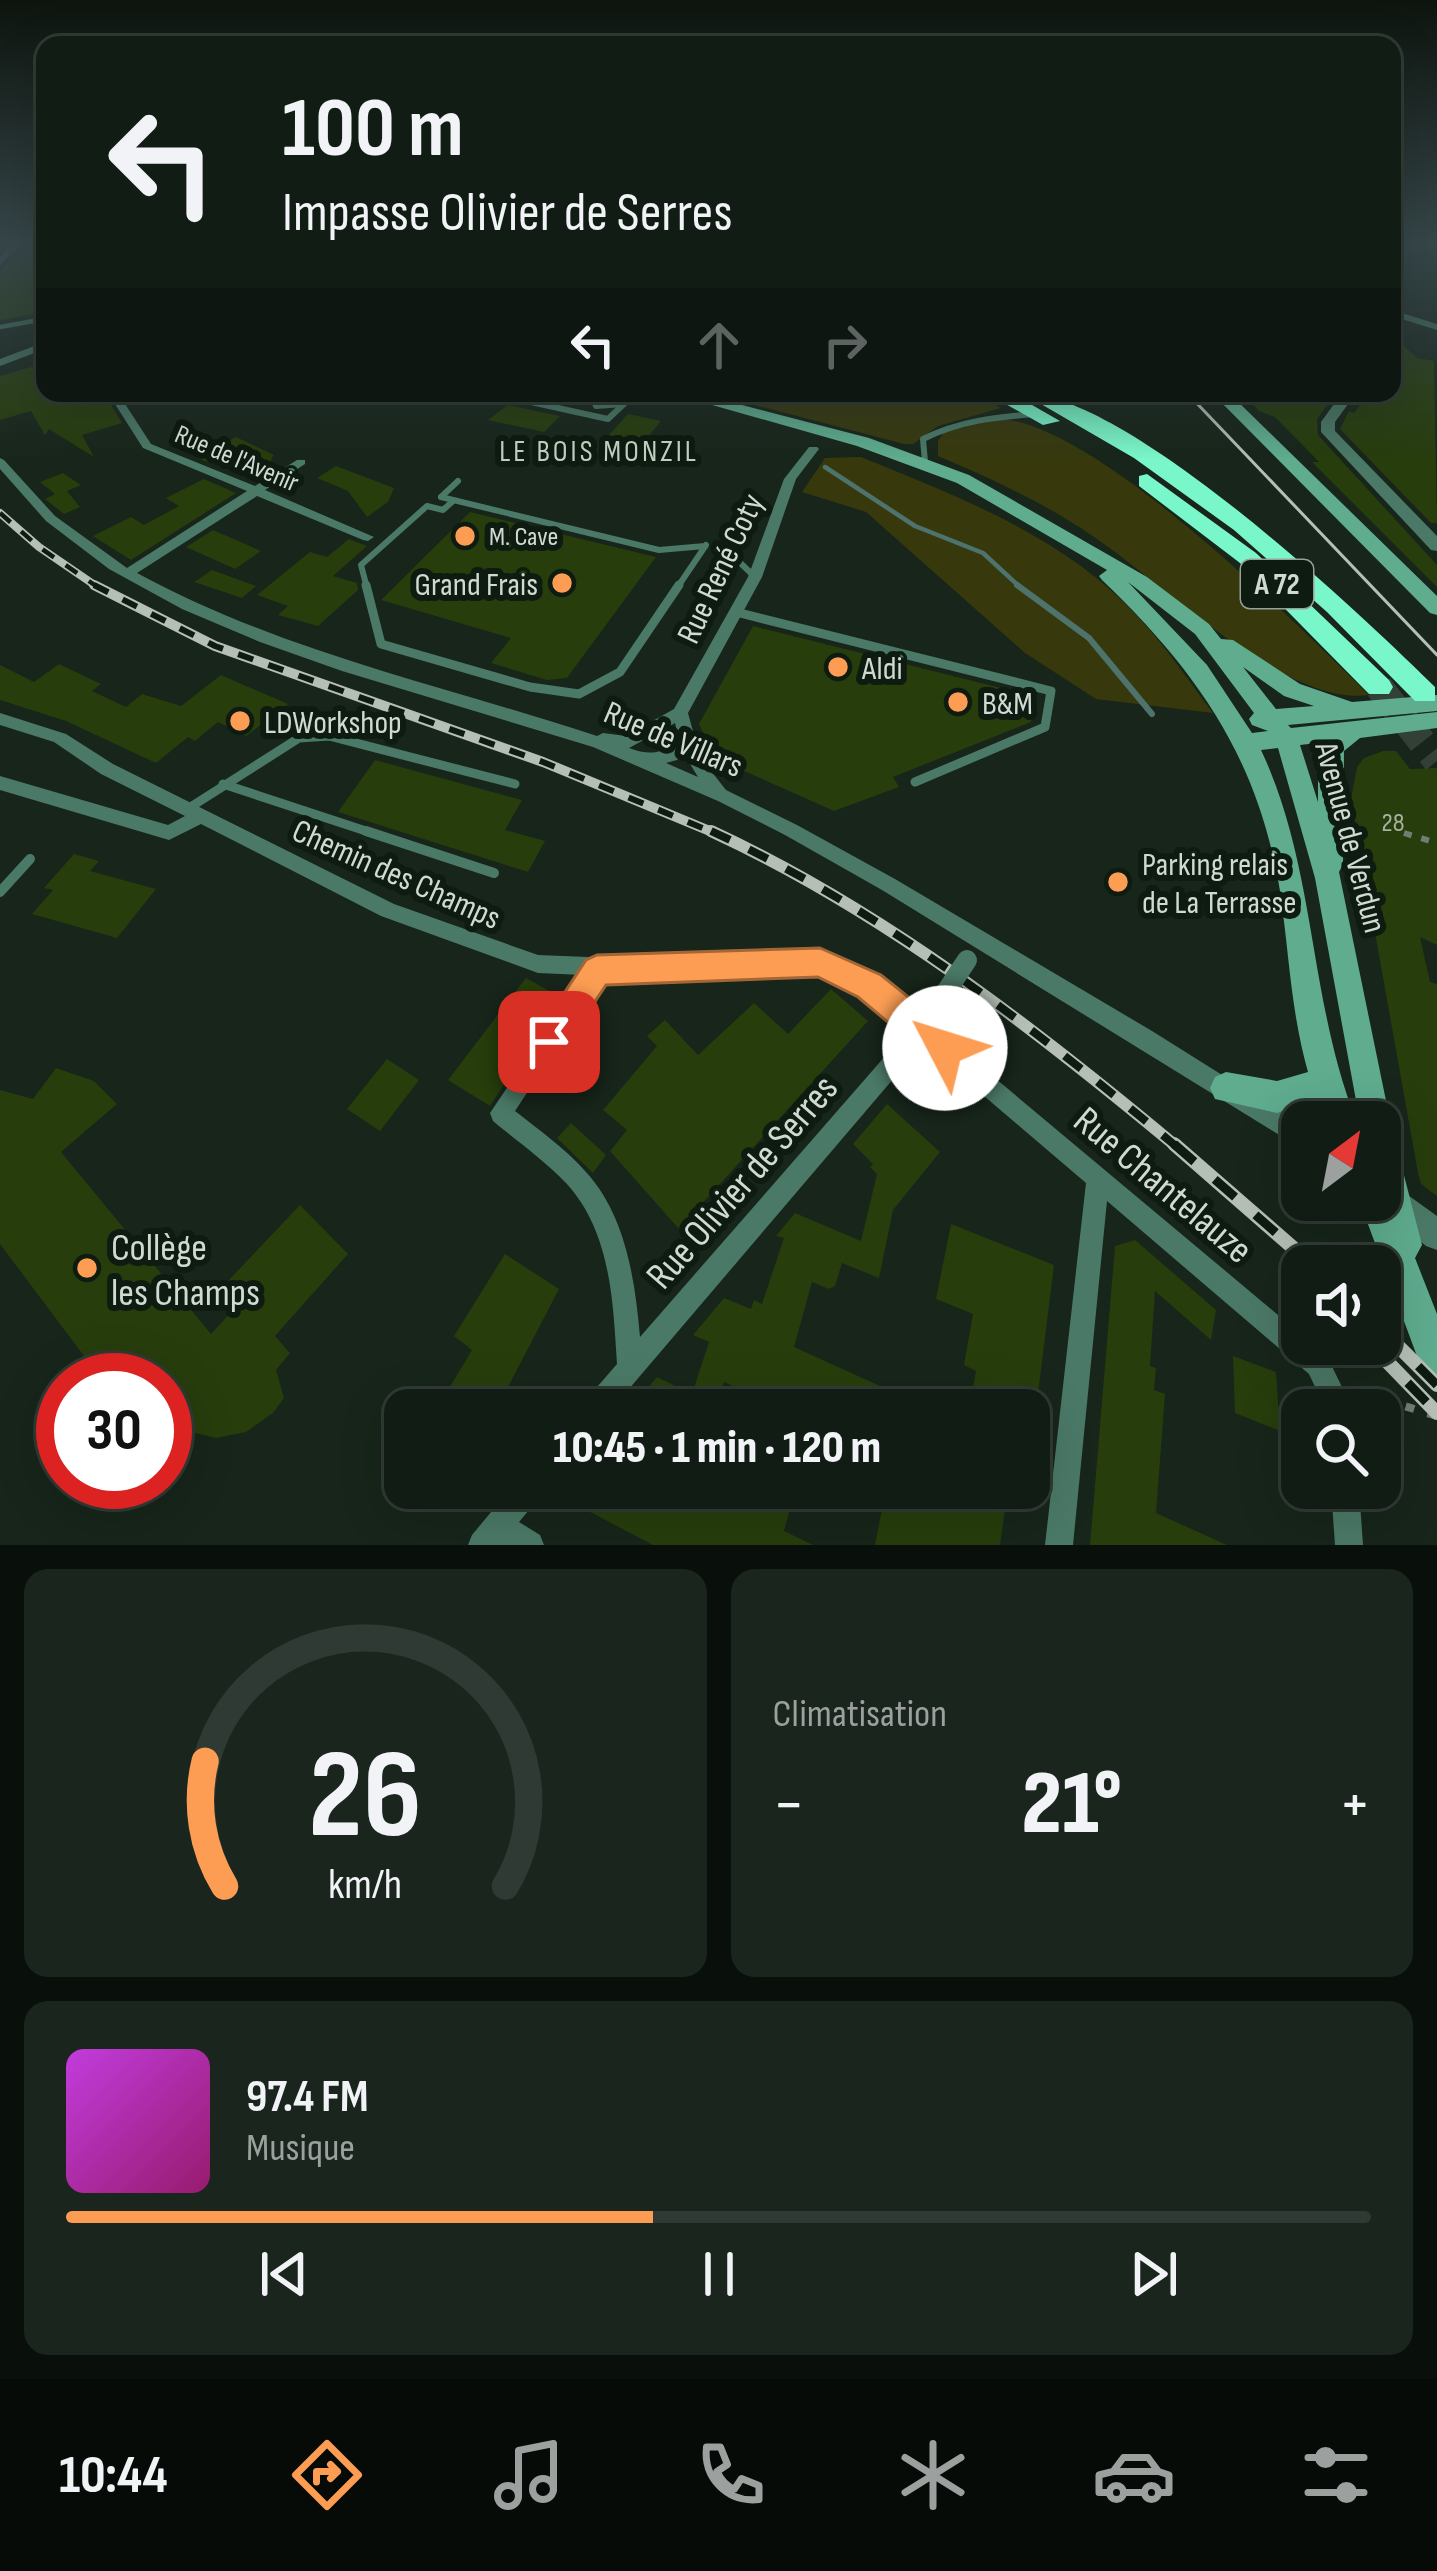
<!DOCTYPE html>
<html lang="fr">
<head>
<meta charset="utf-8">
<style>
	:root { --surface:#111c14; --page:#1a251d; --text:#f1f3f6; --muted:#9ca1a0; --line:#303a34; --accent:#fc9d53 }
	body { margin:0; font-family:"Sofia Sans Condensed",sans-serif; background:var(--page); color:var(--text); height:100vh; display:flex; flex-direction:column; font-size:45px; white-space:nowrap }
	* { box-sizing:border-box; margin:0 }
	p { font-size:39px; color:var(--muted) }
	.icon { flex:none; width:66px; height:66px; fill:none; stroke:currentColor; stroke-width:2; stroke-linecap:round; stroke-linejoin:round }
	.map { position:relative; height:1545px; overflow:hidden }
	.panel { display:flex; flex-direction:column; gap:24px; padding:24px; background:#090f0b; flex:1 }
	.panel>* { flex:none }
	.hud { position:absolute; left:36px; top:36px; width:1365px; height:366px; border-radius:24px; box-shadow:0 12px 48px #0002,0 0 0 3px var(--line); background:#111c14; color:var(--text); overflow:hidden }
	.needle { width:78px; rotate:32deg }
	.buttons { position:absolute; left:1281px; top:1101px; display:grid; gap:24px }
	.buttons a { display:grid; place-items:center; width:120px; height:120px; border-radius:24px; background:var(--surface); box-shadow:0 12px 48px #0002,0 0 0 3px var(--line); font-size:60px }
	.speed { position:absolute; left:36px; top:1353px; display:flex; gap:24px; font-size:60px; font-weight:700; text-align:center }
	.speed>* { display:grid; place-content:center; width:156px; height:156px; border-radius:50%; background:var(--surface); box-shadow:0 12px 48px #0002,0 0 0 3px var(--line); line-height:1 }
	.speed .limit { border:18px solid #d22; background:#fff; color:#111 }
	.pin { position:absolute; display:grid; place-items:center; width:102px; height:102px; color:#fff; margin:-51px; border-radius:24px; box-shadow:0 6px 18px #0006 }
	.me { position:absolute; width:132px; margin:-66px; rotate:310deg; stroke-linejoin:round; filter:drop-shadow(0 0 9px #0008) }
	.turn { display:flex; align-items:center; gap:42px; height:252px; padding:0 48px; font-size:54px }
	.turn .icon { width:156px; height:156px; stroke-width:2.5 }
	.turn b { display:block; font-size:84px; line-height:102px }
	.lanes { display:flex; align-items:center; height:114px; padding:0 48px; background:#0003; justify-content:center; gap:60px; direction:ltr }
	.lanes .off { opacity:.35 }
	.big { font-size:90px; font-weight:800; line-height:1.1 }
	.panel .card { flex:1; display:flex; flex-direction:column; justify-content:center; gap:18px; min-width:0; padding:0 42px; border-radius:24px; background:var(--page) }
	.panel .dial { align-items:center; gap:0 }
	.dial svg { height:312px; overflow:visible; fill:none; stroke:var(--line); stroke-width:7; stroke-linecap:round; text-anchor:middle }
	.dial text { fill:var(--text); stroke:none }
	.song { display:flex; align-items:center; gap:36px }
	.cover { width:144px; height:144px; border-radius:18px; background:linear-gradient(135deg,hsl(290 70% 55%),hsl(320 70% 35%)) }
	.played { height:12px; border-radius:6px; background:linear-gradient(90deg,var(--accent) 45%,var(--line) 45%) }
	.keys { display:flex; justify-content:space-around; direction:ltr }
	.heat { display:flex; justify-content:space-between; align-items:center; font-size:66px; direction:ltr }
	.panel .tiles { flex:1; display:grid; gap:24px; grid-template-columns:1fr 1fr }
	.card:last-child { grid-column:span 2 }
	.trip { position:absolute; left:384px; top:1389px; width:666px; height:120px; border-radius:24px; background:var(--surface); box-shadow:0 12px 48px #0002,0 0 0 3px var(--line); font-weight:800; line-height:120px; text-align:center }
	.tabs { display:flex; height:192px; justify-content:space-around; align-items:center; background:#070b08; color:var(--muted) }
	.tabs .icon { width:84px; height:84px }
	.tabs .active { color:var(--accent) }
	.tabs b { font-size:54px; color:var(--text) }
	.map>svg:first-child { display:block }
</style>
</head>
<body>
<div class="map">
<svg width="1437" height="1545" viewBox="0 0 1437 1545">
	<rect width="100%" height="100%" fill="#17251a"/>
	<!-- green -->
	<g fill="#37390d">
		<polygon points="709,393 970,393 1001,408 938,426 913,444 904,444"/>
		<path d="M1000,419c97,5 297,205 369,276 -85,11 -204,-111 -275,-158 -49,-34 -102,-58 -156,-81v-15l6,-9z"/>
		<path d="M861,457c98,40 205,80 278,161 27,29 50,63 74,95l-117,-14 -71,-46 -159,-141 -64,-20 23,-34z"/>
	</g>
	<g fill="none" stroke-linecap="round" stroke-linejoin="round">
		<!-- stream-far1 -->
		<polyline stroke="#4e736d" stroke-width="4.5" points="825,467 915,526 983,553 1021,588"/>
		<!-- stream -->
		<polyline stroke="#4e736d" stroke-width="6" points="1017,585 1089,638 1152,714"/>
	</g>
	<!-- building -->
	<g fill="#273d0c">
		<polygon points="45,248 45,312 0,320 0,271 19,252"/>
		<polygon points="1392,336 1417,358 1434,361 1437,523 1431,523 1340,429 1349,411 1354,413 1369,393 1392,393"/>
		<polygon points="38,365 45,377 45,393 104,393 122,423 82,435 94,457 49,429 45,435 31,411 0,420 0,376"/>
		<polygon points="1242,393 1322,393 1328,404 1317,419 1318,435 1437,565 1437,587 1312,462 1319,462 1290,432 1275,417 1259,411"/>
		<polygon points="508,405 560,416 544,432 488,420"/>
		<polygon points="628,414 661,421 635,452 601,444"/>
		<polygon points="236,437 274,455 266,468 221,467 197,458"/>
		<polygon points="336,466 394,488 388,502 367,517 348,491 317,478"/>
		<polygon points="63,473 81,485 67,491 80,507 64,514 45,499 55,494 40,482"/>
		<polygon points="204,479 236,493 131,560 93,536 131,517 144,525 179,506 166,498"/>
		<polygon points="470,512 656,557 567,678 547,680 491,663 511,638 381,600"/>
		<polygon points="213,530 261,551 235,569 186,547"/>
		<polygon points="349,539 367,546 333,576 357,583 358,590 318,626 278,615 288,606 257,595 310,552 327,557"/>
		<polygon points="212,570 256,586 242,598 194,582"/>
		<polygon points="753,626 1037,697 1031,722 893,777 899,787 834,811 715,758 699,724"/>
		<polygon points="59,664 101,684 92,691 126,707 142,694 181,706 221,675 288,704 246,736 218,722 195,741 188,737 156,763 66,721 0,700 0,665 34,682"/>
		<polygon points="1383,751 1396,751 1410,769 1437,768 1437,945 1420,937 1430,982 1437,984 1437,1196 1421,1184 1418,1173 1351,799 1357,767 1364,758"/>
		<polygon points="375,760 522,800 505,830 545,841 528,872 338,812"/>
		<polygon points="74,854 99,861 90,871 156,889 117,938 32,914 53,890 44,888"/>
		<polygon points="526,978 562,998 529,1047 523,1041 504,1063 513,1071 490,1106 448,1080"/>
		<polygon points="831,989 868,1021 679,1229 610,1151 627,1130 603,1110 657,1046 647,1036 665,1020 698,1055 754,1003 788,1034"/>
		<polygon points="387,1059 419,1080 380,1131 347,1109"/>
		<polygon points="56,1068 94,1081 117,1104 61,1152 211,1334 243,1299 227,1282 300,1205 348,1254 275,1336 290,1353 276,1370 284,1398 273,1413 246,1432 216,1438 165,1426 165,1380 102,1380 0,1244 0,1090 33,1099"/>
		<polygon points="887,1104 940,1152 893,1210 879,1278 842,1263 835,1286 829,1289 812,1282 794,1347 933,1410 786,1410 724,1382 717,1406 725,1410 629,1410 657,1377 692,1394 709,1342 693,1335 724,1298 751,1309 754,1300 762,1304 784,1238 776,1236 795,1213 861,1241 877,1174 870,1167 873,1164 853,1144"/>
		<polygon points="571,1123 606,1155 593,1173 557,1138"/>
		<polygon points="951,1224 1054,1265 1036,1410 969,1410 976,1371 964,1365 973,1314 936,1299"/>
		<polygon points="1135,1240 1216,1310 1211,1340 1155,1291 1150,1366 1156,1368 1154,1390 1165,1394 1156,1513 1227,1545 1090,1545 1115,1246"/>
		<polygon points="505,1254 559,1289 496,1410 436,1410 472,1350 454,1336"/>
		<polygon points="1233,1356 1276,1372 1280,1431 1235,1413"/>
		<polygon points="578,1488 675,1488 708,1505 714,1488 763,1488 790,1509 784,1531 813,1545 653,1545 573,1503"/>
		<polygon points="886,1488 1008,1488 1000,1545 875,1545"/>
	</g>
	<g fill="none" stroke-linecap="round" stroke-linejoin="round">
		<!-- motorway-tunnel -->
		<polyline stroke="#334036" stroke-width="28" stroke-dasharray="28 14" stroke-linecap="butt" points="1379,687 1437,761"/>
		<!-- path-far1 -->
		<polyline stroke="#717c73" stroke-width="6" stroke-dasharray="8 10" stroke-linecap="butt" points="1404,833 1437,843"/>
		<!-- path -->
		<polyline stroke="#717c73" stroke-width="8" stroke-dasharray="9 14" stroke-linecap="butt" points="1360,1403 1398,1404 1437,1416"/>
		<!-- service-far3 -->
		<g stroke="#4b7967" stroke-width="4.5">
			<polyline points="0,327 45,319"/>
			<polyline points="489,393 504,396"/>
			<polyline points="521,393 536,396"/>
		</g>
		<!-- service-far2 -->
		<g stroke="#4b7967" stroke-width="6">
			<polyline points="490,393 608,419 628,400"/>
			<polyline points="522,393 549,399 554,405"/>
			<polyline points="592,393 596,406 623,404"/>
			<path d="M925,462l-2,-23c36,-18 73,-22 112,-25"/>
			<polyline points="441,497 659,550 705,546"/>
			<polyline points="441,497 458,481"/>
			<polyline points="732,555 755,577"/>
			<polyline points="367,588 361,565 427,506 443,510 453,501"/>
			<polyline points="677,588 706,545"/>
		</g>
		<!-- service-far1 -->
		<g stroke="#4b7967" stroke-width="9">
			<polyline points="366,585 381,644 530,687 579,694 620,672 679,585"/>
			<polyline points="736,612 1051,691 1045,727 915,782"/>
			<polyline points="223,784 375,834"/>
			<polyline points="189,808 299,738 329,736 515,784"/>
		</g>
		<!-- service -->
		<g stroke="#4b7967" stroke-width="10">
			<polyline points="366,831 494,873"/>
			<polyline points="0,892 30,859"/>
		</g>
		<!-- minor -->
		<g fill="#4b7967" fill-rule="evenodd">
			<polygon points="12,244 21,244 0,265 0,257"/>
			<polygon points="1392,310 1437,324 1437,330 1392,316"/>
			<polygon points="45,342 45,349 0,366 0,359"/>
			<path d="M108,393h10l33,51 104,42 42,-26h8v4l-40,26 109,47 -6,4 -5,-1 -106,-44 -120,77c148,80 302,111 460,163l6,-3 23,3 48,-27 74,-132 36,-98 25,-32h8l2,2 -23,30 -34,98 -74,136 12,44 26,33 71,35 98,54 257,152 150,94v24l-420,-259 -97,-55 -67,-34 -125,-54 -251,-76 -82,-29 -78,-33 -73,-40 -63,-48 -46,-52v-11l4,2 51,56 72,52 120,-77 -104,-43zM675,723l4,16c-16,15 -29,17 -50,9zM684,754l14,23 -32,-14 11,-3z"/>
			<path d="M0,713l66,21 47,30 281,140 144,51 151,6 131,-7 33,12 65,49 15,-21 7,-2 7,2 3,7 -16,26 368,308v9h11l14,12 26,54h-27l-17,-36 -202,-173 -34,344h-28l41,-362 -163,-139 -312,366h-30l4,-9 32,-37c-4,-63 -6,-132 -51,-181 -22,-23 -49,-42 -73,-62l-3,-8 93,-138 -45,-2 -157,-57 -180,-92 -32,16 -169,-50v-14l168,49 17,-9 -84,-42 -47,-32 -54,-17zM820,972l20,7 67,52 -267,306c-5,-57 -14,-121 -54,-165 -21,-24 -47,-42 -71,-61l89,-135 85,3z"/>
			<polygon points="511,1488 543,1488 539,1498 519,1522 540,1535 544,1545 468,1545 472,1535"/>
			<polygon points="1331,1488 1359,1488 1363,1545 1335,1545"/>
		</g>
		<!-- tertiary -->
		<g fill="#4b7967" fill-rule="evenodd">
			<polygon points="1342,393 1356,393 1335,422 1335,431 1437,536 1437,551 1431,550 1321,432 1321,422"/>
			<polygon points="1380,1175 1437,1216 1437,1250 1426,1246 1370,1200 1380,1200"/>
		</g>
		<!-- secondary -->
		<g fill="#5fac8f" fill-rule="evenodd">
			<path d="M670,393h26l173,45 100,37 178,102 62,47 12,15 12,1 67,44 52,18 85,-7v16l-149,14 3,3 146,-16v16l-77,10 -16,13 -1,113 -4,8 52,253 31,120 -7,13 22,56v67l-13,-6 -65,-175h21v-78h-20l-45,-244 -37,-130 -17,2c56,118 47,251 96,372h-32l-8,-21 -40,12 -62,-14 -5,-11 5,-11 11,-5 51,9 31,-9c-17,-59 -19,-120 -28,-181 -22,-133 -82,-219 -178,-311l-3,-4 8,-6 -150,-87 -100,-37zM1128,582l67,52 59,79 -5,6 3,6 16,6 -16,2 -45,-68zM1243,667l41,29 30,10 -38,3zM1326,742l-8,15v45l-18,-57z"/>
			<polygon points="1212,393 1229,393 1437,596 1437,615 1430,613"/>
		</g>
		<!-- motorway -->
		<g fill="#7af7ca" fill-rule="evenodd">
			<polygon points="986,393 1011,393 1060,421 1043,425"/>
			<path d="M1022,393c105,0 336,218 413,294v14h-20l-88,-89 -93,-82 -100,-72z"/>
			<polygon points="1147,474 1256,553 1389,680 1393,687 1389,694 1369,694 1240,563 1139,486 1139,476"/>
		</g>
		<!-- tram -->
		<polyline stroke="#b5bfb6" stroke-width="3" points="1187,393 1437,655"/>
		<defs>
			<polyline id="rail-far3" points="0,513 39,547 99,588"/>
			<polyline id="rail-far2" points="94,585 215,646 543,762 717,834"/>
			<path id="rail-far1" d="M711,831c171,79 322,196 466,316"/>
			<g id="rail">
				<polyline points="1174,1144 1314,1266"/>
				<polyline points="1380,1328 1437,1385"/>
				<polyline points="1370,1344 1437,1413"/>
			</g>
		</defs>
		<!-- rail-far3 casing -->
		<use href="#rail-far3" stroke="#b5bfb6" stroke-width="8"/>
		<!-- rail-far2 casing -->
		<use href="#rail-far2" stroke="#b5bfb6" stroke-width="10"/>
		<!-- rail-far1 casing -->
		<use href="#rail-far1" stroke="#b5bfb6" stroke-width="12"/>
		<!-- rail casing -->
		<use href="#rail" stroke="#b5bfb6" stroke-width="14"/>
		<!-- rail-far3 -->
		<use href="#rail-far3" stroke="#0e1b11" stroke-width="4.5" stroke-dasharray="14" stroke-linecap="butt"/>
		<!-- rail-far2 -->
		<use href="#rail-far2" stroke="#0e1b11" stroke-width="6" stroke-dasharray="16" stroke-linecap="butt"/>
		<!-- rail-far1 -->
		<use href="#rail-far1" stroke="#0e1b11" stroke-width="8" stroke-dasharray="21" stroke-linecap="butt"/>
		<!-- rail -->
		<use href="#rail" stroke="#0e1b11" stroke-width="9" stroke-dasharray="27" stroke-linecap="butt"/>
		<!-- minor-bridge -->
		<polyline stroke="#4b7967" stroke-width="20" points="940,1001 967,960"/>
	</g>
	<!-- sky -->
	<linearGradient id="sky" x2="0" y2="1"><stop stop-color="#0d140e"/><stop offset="0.53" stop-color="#364649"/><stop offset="1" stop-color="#364649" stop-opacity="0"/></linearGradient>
	<rect width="1437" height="460" fill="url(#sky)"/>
	<!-- route -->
	<polygon fill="#fc9d53" stroke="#a46636" stroke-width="3" points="820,948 881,975 957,1036 962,1048 957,1060 945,1065 933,1060 858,997 818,977 606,985 561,1053 549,1058 537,1053 532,1042 586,960 597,955"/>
	<!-- markers -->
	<g fill="#fc9d53" stroke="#0e1b11" stroke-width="4.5">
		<circle cx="465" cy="536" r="12"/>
		<circle cx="562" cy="583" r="12"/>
		<circle cx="838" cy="667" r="12"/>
		<circle cx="958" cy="702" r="12"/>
		<circle cx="240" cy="721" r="12"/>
		<circle cx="1118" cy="882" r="12"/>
		<circle cx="87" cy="1268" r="12"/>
	</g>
	<g text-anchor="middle" stroke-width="12" stroke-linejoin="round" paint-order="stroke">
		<!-- far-street labels -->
		<g font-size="27" fill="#d1dad2" stroke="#0e1b11">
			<text transform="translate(237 458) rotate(23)" y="9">Rue de l'Avenir</text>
		</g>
		<!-- far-poi labels -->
		<g font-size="27" fill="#d1dad2" stroke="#0e1b11" text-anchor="start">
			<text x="489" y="545">M. Cave</text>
		</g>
		<!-- number labels -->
		<g font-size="27" fill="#a6b3a0">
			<text x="1393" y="831">28</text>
		</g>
		<!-- far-neighbourhood labels -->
		<g font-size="30" letter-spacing="3" fill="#bfd0c1" stroke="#0e1b11">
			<text x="599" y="461">LE BOIS MONZIL</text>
		</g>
		<!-- shield labels -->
		<rect fill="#0e1b11" stroke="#96a198" stroke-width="3" x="1241" y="560" width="72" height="48" rx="9"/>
		<g font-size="30" font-weight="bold" fill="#d1dad2">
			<text x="1277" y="594">A 72</text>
		</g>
		<!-- street labels -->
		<g font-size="33" fill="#d1dad2" stroke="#0e1b11">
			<text transform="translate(719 568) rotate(-65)" y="12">Rue René Coty</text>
			<text transform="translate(674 738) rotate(23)" y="12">Rue de Villars</text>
			<text transform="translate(1352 837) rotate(75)" y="12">Avenue de Verdun</text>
			<text transform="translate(397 873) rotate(24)" y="12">Chemin des Champs</text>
		</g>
		<!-- poi labels -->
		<g font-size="33" fill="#d1dad2" stroke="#0e1b11" text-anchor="start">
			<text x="538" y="595" text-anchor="end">Grand Frais</text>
			<text x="862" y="679">Aldi</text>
			<text x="982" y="714">B&amp;M</text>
			<text x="264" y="733">LDWorkshop</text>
			<text x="1142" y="875">Parking relais<tspan x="1142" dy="38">de La Terrasse</tspan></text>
		</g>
		<!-- near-street labels -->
		<g font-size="39" fill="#d1dad2" stroke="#0e1b11">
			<text transform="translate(741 1181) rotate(-49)" y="14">Rue Olivier de Serres</text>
			<text transform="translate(1164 1184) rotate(40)" y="14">Rue Chantelauze</text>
		</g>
		<!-- near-poi labels -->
		<g font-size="39" fill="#d1dad2" stroke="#0e1b11" text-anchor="start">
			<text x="111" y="1260">Collège<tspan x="111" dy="45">les Champs</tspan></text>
		</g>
	</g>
</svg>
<div class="buttons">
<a><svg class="needle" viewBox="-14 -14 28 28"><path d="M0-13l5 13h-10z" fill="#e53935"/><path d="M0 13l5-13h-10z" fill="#9ca1a0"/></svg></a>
<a><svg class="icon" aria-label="sound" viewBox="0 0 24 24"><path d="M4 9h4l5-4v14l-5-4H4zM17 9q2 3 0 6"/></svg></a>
<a><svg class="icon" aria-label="search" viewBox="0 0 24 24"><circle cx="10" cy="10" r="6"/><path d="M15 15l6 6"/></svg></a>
</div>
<div class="speed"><div class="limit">30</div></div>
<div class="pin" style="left:549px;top:1042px;background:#d93025"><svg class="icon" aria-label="arrive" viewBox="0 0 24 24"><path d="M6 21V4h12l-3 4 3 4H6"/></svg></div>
<svg class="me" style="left:945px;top:1048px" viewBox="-20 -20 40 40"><circle r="19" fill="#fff"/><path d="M0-13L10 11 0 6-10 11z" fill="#fc9d53"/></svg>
<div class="trip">10:45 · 1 min · 120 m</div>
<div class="hud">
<div class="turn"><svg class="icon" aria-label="left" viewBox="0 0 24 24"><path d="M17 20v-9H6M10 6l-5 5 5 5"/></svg><div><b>100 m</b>Impasse Olivier de Serres</div></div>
<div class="lanes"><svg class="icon" aria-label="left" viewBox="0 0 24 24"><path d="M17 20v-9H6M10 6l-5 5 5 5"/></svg><svg class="icon off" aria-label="ahead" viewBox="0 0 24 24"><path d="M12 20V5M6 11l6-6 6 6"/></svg><svg class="icon off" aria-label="right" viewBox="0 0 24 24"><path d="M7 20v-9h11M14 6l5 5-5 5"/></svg></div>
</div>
</div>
<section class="panel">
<div class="tiles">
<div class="card dial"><svg viewBox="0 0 100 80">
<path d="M14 69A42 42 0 1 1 86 69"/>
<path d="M14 69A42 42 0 0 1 9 37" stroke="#fc9d53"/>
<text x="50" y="56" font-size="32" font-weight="700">26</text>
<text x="50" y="72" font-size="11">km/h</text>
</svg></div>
<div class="card"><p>Climatisation</p>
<div class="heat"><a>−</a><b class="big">21°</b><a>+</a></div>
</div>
<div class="card">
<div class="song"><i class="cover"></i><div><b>97.4 FM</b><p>Musique</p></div></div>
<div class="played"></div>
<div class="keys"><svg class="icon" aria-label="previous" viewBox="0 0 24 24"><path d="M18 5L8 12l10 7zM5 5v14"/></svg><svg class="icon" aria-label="pause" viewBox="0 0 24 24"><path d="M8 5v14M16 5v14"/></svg><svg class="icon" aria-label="next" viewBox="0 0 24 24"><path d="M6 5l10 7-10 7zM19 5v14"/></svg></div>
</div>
</div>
</section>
<nav class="tabs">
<b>10:44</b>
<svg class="icon active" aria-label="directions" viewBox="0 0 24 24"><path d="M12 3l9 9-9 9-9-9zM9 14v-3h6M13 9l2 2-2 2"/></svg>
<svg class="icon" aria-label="music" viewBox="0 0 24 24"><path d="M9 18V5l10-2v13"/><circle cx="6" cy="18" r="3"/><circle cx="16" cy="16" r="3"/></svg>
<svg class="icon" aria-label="phone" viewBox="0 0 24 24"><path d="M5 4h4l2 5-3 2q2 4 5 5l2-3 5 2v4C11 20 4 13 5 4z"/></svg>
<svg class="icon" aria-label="climate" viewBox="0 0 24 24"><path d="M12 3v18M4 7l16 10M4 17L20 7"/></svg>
<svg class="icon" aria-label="car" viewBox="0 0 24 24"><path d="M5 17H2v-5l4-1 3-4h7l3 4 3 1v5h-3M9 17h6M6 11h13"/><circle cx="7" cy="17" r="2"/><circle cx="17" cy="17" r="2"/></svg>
<svg class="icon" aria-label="filters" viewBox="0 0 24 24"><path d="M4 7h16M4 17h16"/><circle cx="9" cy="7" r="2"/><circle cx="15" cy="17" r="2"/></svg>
</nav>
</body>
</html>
